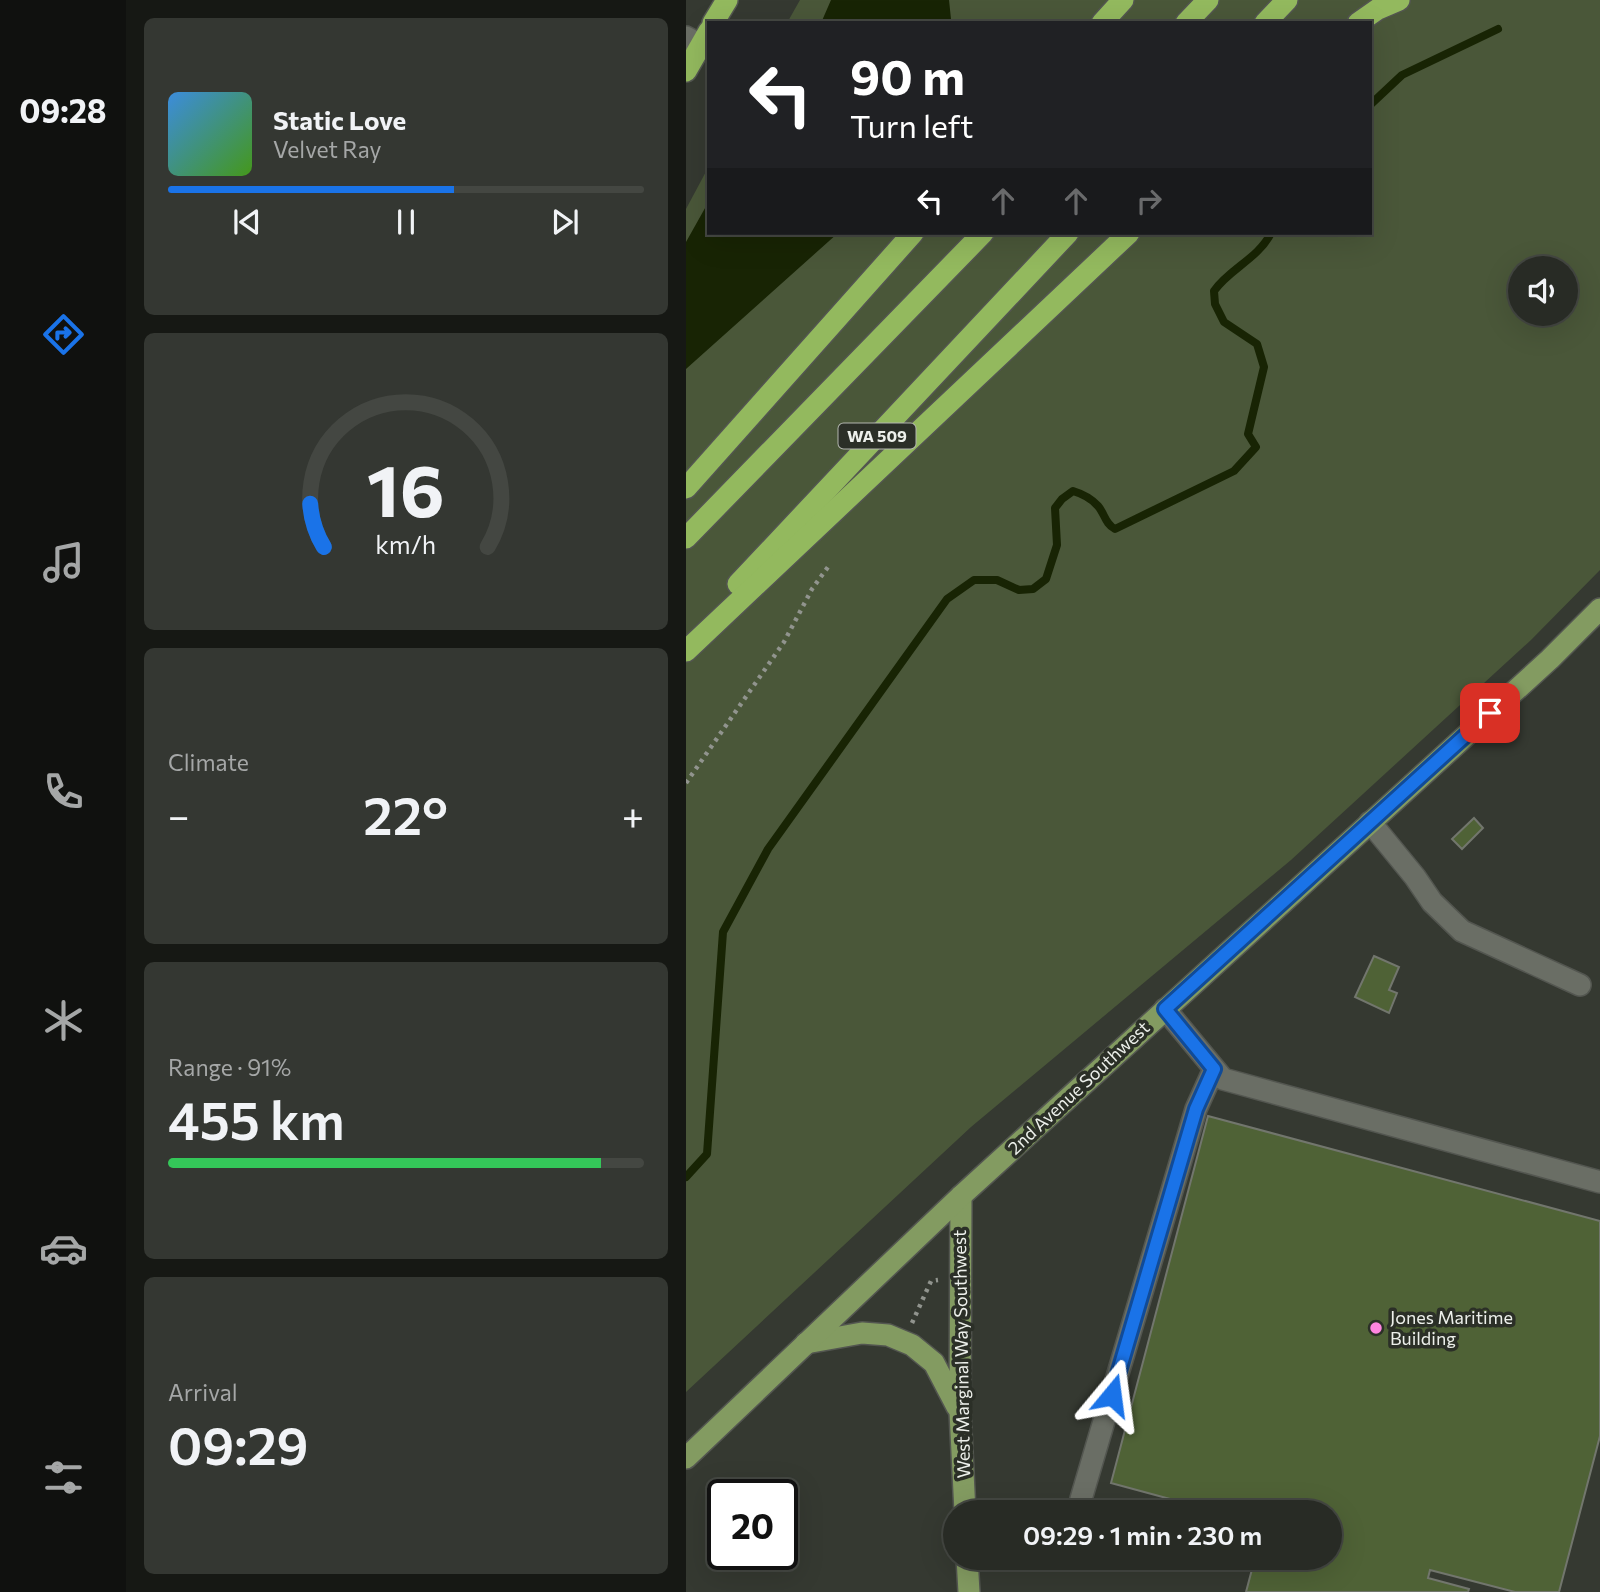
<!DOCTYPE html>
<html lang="en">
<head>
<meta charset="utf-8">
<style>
	:root { --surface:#282b25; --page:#343732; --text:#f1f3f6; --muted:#a5a7a7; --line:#444742; --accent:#1a73e8 }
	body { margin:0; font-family:Commissioner,sans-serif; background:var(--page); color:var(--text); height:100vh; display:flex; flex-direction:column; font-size:26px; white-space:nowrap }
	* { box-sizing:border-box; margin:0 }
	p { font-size:23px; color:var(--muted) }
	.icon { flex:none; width:38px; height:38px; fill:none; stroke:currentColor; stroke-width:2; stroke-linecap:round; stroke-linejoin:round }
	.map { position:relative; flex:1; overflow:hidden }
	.side { display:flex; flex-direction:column; gap:18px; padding:18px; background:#161814; width:560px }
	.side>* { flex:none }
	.banner { position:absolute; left:21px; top:21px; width:665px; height:214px; border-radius:0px; box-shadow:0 7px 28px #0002,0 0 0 2px var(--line); background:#202124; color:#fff; overflow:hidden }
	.fabs { position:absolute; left:822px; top:256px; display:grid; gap:14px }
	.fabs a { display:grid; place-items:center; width:70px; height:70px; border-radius:50%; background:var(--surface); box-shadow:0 7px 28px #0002,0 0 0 2px var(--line); font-size:35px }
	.speed { position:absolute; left:21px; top:1479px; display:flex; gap:14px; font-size:35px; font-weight:700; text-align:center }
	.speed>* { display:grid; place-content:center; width:91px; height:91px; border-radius:50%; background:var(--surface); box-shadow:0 7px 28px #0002,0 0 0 2px var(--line); line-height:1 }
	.speed .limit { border:4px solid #111; border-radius:10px; background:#fff; color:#111 }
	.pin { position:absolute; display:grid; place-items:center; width:60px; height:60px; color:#fff; margin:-30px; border-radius:14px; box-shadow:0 4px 10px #0006 }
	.me { position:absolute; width:77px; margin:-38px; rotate:16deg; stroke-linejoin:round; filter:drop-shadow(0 0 5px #0008) }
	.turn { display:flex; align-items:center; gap:24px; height:147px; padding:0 28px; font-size:32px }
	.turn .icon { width:91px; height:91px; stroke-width:2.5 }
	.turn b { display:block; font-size:49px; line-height:60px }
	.lanes { display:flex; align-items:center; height:66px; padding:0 28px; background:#0003; justify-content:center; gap:35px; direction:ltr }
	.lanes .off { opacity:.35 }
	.big { font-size:52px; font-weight:600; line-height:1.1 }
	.side .widget { flex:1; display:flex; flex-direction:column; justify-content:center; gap:10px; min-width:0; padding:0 24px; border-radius:10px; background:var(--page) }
	.side .dial { align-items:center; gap:0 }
	.dial svg { height:182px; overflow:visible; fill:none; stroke:var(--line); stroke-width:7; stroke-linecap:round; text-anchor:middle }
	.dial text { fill:var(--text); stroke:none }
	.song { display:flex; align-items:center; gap:21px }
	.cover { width:84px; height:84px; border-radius:10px; background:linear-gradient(135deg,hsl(210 70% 55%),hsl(100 70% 35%)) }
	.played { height:7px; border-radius:4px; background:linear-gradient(90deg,var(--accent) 60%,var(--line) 60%) }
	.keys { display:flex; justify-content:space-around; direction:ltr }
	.heat { display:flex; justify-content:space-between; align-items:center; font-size:38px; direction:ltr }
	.charge { height:10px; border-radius:5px; background:linear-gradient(90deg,#34c759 91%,var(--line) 0) }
	.trip { position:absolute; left:257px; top:1500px; width:399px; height:70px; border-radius:35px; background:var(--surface); box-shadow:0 7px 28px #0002,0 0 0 2px var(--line); font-weight:600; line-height:70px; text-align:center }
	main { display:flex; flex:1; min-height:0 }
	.tab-bar { display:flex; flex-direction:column; width:126px; justify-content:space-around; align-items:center; background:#10110f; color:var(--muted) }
	.tab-bar .icon { width:49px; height:49px }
	.tab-bar .current { color:var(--accent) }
	.tab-bar b { font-size:32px; color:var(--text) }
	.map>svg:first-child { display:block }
</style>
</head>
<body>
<main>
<nav class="tab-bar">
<b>09:28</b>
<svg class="icon current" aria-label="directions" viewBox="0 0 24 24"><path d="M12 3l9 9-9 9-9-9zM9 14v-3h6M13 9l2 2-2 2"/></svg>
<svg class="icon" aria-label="music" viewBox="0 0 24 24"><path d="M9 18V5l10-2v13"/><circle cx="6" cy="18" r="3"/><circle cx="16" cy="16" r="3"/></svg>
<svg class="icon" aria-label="phone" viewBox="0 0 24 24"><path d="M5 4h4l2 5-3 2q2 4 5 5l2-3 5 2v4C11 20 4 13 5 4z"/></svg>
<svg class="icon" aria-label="climate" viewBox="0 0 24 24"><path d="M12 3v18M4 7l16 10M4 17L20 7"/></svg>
<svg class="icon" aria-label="car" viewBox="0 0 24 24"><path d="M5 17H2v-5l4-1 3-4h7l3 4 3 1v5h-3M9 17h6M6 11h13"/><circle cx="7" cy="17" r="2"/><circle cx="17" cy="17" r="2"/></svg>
<svg class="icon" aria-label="filters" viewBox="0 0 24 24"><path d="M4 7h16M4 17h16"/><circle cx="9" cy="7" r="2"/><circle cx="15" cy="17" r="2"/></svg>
</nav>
<section class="side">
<div class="widget">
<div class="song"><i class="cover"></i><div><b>Static Love</b><p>Velvet Ray</p></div></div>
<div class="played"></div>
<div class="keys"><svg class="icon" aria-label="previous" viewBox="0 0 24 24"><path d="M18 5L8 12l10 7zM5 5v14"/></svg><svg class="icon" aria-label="pause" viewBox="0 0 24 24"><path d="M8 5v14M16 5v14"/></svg><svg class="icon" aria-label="next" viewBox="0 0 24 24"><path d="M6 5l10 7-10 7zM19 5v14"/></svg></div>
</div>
<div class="widget dial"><svg viewBox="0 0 100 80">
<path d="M14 69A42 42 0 1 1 86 69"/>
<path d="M14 69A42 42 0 0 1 8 50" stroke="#1a73e8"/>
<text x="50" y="56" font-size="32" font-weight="700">16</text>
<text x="50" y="72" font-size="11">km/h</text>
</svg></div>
<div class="widget"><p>Climate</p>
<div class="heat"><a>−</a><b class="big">22°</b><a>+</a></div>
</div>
<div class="widget"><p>Range · 91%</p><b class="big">455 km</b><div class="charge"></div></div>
<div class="widget"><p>Arrival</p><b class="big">09:29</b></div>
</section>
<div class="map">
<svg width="914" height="1592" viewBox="0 0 914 1592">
	<rect width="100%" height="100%" fill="#353931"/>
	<!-- green -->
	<path fill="#4a5739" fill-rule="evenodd" d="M114,0h800v570l-69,70 -240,220 -320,267 -285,265v-1183l23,-43v67h661v-210h-583zM835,268h45v45h-45z"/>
	<!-- water -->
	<g fill="#182404">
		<polygon points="145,0 263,0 265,19 270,23 135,23"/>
		<polygon points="23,201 23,233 152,233 0,369 0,242"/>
	</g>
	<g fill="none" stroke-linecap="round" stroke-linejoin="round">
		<!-- stream -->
		<g stroke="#182404" stroke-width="8">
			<polyline points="684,105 716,75 812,29"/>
			<path d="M0,1177l21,-23 16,-222 45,-83 179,-250 27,-19h23l22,10 14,-1 13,-10 11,-34 -2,-37 7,-9 11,-8c10,3 18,7 25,15 7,8 7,18 17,23l119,-58 22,-24 -8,-13 16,-67 -7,-23 -33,-22 -9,-18 -1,-13c15,-22 44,-32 57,-58"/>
		</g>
	</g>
	<!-- building -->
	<g fill="#4f6236" stroke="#72766d" stroke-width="2">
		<polygon points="788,818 797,828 776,849 766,839"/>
		<polygon points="688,956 713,967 703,990 711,993 703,1013 669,997"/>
		<polygon points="522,1116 914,1221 914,1436 873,1592 829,1592 744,1570 742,1578 783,1589 782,1592 560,1592 569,1558 644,1558 644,1512 532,1512 425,1483"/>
	</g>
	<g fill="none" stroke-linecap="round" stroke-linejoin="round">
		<defs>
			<g id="minor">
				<polyline points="0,37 15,45"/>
				<polyline points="684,822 729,877 746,902 776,931 894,985"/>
				<polyline points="479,1009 537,1079 914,1182"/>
				<polyline points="395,1499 510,1109 528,1069"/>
			</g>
			<g id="major">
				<polyline points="275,1196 274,1412 279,1512"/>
				<polyline points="120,1343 176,1333 202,1335 226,1345 248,1363 271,1407"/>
				<polyline points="0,1458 275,1196 864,659 914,609"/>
				<polyline points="281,1558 283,1592"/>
			</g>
			<g id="highway">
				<polyline points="27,23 41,0"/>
				<polyline points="416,23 437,0"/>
				<polyline points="500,23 522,0"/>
				<polyline points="579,23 601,0"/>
				<polyline points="672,23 692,9 713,0"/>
				<polyline points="0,71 23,31"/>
				<polyline points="0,488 227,233"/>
				<polyline points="0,538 297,233"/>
				<polyline points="52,584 382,233"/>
				<polyline points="0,651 443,233"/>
			</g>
		</defs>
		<!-- minor casing -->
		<use href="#minor" stroke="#535650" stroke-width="24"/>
		<!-- major casing -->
		<use href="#major" stroke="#535650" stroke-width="24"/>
		<!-- highway casing -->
		<use href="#highway" stroke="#535650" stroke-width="24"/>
		<!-- path -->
		<g stroke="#91948e" stroke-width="4.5" stroke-dasharray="3.5 5" stroke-linecap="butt">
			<polyline points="0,783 98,642 126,589 142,567"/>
			<polyline points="226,1323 245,1281 252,1280"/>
		</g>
		<!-- minor -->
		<use href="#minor" stroke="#6a6e65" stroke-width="21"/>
		<!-- major -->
		<use href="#major" stroke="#839b61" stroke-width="21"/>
		<!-- highway -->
		<use href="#highway" stroke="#93b95e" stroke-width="21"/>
	</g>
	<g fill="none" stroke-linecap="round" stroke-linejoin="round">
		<defs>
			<polyline id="route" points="426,1395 510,1109 528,1069 479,1009 804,713"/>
		</defs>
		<!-- route casing -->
		<use href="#route" stroke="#114b97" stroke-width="18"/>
		<!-- route -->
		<use href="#route" stroke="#1a73e8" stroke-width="12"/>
	</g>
	<!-- markers -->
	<circle fill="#fe85df" stroke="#2b2f27" stroke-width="2.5" cx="690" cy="1328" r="7"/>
	<g text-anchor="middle" stroke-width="7" stroke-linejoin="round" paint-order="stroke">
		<!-- shield labels -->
		<rect fill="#2b2f27" stroke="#b3b6b0" stroke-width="2" x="152.5" y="423.5" width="77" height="25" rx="5"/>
		<g font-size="16" font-weight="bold" fill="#edf0eb">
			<text x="191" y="442">WA 509</text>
		</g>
		<!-- street labels -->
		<g font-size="18" fill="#edf0eb" stroke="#2b2f27">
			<text transform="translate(393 1088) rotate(-43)" y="6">2nd Avenue Southwest</text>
			<text transform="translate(276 1354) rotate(-91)" y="6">West Marginal Way Southwest</text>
		</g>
		<!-- poi labels -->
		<g font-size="18" fill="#edf0eb" stroke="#2b2f27" text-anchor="start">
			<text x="704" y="1324">Jones Maritime<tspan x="704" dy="21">Building</tspan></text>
		</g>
	</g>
</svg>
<div class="fabs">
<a><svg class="icon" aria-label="sound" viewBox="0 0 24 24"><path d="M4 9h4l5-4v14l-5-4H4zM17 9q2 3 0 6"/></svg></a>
</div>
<div class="speed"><div class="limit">20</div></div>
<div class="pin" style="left:804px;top:713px;background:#d93025"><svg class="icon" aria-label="arrive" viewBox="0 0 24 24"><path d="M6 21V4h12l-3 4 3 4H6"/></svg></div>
<svg class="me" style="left:426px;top:1395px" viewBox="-20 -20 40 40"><path d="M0-17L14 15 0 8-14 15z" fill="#1a73e8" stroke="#fff" stroke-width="4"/></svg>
<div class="trip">09:29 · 1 min · 230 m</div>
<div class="banner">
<div class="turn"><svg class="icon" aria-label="left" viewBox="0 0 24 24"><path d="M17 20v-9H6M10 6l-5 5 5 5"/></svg><div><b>90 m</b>Turn left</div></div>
<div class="lanes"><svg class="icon" aria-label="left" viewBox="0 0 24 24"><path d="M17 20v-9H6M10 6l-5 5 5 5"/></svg><svg class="icon off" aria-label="ahead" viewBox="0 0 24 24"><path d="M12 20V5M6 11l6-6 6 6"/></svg><svg class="icon off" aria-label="ahead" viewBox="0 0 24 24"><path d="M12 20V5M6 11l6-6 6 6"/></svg><svg class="icon off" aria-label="right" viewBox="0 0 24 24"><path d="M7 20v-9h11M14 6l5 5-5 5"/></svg></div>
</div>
</div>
</main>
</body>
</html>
